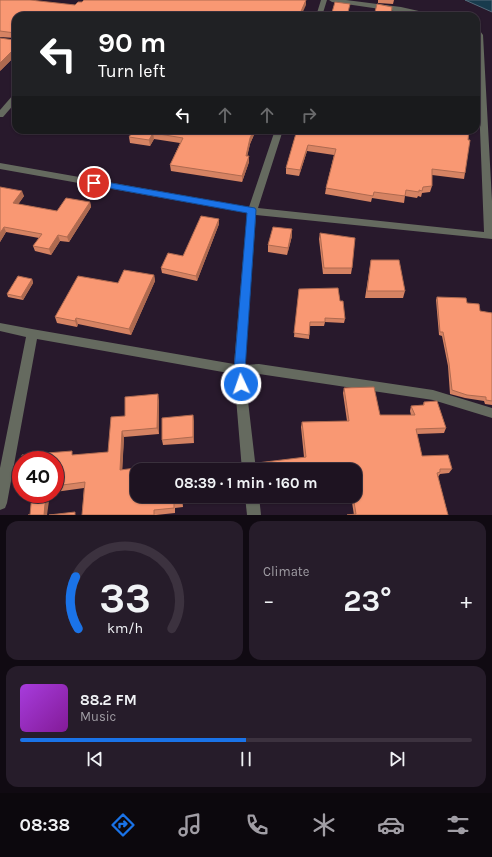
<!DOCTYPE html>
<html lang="en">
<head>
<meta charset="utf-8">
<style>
	:root { --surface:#1e1321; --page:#261c2a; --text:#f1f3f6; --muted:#a19ea5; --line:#3c323f; --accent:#1a73e8 }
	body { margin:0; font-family:Karla,sans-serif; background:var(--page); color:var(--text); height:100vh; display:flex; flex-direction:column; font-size:15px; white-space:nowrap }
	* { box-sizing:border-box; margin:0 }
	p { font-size:13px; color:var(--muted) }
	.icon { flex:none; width:22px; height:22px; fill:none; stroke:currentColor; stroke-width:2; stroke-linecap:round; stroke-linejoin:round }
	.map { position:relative; height:515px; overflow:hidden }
	.panel { display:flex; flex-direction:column; gap:6px; padding:6px; background:#100a12; flex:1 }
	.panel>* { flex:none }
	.guide { position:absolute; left:12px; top:12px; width:468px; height:122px; border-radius:12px; box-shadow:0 1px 3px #0004,0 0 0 1px var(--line); background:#202124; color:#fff; overflow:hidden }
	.speed { position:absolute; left:12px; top:451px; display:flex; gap:8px; font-size:20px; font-weight:700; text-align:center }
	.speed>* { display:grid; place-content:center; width:52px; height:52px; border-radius:50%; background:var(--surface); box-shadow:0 1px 3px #0004,0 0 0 1px var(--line); line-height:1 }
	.speed .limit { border:6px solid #d22; background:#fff; color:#111 }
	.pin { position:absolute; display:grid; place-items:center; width:34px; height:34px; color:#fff; margin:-17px; border:2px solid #fff; border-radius:50%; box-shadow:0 1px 4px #0007 }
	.me { position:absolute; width:44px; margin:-22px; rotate:357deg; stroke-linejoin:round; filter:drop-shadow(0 0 3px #0008) }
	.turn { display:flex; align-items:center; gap:14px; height:84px; padding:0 20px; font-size:18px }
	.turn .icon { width:52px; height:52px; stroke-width:2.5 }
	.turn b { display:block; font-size:28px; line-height:34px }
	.lanes { display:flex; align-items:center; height:38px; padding:0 20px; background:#0003; justify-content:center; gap:20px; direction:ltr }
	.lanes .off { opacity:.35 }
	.big { font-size:30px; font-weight:700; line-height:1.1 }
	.panel .tile { flex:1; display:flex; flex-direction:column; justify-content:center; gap:6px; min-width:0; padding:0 14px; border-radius:12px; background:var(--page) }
	.panel .dial { align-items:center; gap:0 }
	.dial svg { height:104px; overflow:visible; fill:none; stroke:var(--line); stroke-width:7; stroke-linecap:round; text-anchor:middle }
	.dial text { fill:var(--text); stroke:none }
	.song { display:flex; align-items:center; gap:12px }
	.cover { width:48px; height:48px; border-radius:6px; background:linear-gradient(135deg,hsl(280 70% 55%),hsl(290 70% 35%)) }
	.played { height:4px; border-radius:2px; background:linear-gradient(90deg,var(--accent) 50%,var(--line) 50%) }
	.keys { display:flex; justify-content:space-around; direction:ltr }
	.heat { display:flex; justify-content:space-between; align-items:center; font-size:22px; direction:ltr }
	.panel .tiles { flex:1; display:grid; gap:6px; grid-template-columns:1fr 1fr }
	.tile:last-child { grid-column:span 2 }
	.trip { position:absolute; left:130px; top:463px; width:232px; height:40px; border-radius:12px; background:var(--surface); box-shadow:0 1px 3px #0004,0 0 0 1px var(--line); font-weight:700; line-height:40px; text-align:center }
	.menu { display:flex; height:64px; justify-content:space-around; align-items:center; background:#0c080d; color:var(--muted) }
	.menu .icon { width:28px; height:28px }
	.menu .on { color:var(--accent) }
	.menu b { font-size:18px; color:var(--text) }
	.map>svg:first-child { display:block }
</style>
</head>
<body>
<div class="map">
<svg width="492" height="515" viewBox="0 0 492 515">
	<rect width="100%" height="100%" fill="#28192c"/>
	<!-- water -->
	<polygon fill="#183b4d" stroke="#546a7a" points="465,0 492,0 492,12"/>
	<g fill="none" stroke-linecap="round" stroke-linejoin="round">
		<!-- minor -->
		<g fill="#656a5f" fill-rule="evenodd">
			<polygon points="321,0 327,0 322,16 316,16"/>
			<polygon points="329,0 346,0 401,7 441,16 428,16 332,2"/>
			<polygon points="476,27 478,28 483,35 492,201 492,239 256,215 245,365 259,364 433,390 492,408 492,418 433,400 259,374 245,375 256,470 242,470 234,374 37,339 7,503 5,508 0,510 0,468 26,337 0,331 0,323 32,329 234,364 247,213 0,169 0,163 249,207 275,130 283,130 258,208 484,232"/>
			<polygon points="13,95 16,95 16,102 3,117 0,117 0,110"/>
			<polygon points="245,496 259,496 261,515 247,515"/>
		</g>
	</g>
	<!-- wall -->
	<g fill="#d68363">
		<polygon points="0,0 36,0 35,1 75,5 82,2 306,5 16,16 16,57 14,57 0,71 15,38 0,37"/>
		<polygon points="378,0 394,0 393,4 378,3"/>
		<polygon points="134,130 256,130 250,144 247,156 249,162 242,182 171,171 170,165 180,143 154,139 150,146 130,143 129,137"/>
		<polygon points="297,130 465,173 464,179 432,175 432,186 430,192 422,193 421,197 418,196 417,198 405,196 404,203 372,198 371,202 325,194 326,188 334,155 307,151 299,176 286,174 286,168"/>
		<polygon points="0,187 24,196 18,204 57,211 90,202 91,207 69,242 60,241 51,255 35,251 33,246 39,238 6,232 0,242"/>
		<polygon points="219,219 219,224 197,281 162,273 161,268 183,256"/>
		<polygon points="320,233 352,268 351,274 323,274 319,239"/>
		<polygon points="292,236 287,255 268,252 268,245"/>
		<polygon points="371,260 405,291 403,298 365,298"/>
		<polygon points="154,275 155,281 131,335 78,324 77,327 57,323 55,317 118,283"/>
		<polygon points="32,279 33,283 23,300 8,297 7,294"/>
		<polygon points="299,289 340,301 345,319 344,323 325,322 324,326 310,326 309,339 294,337"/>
		<polygon points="437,297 467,303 480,311 492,313 492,405 485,404 484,401 465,398 450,394 448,366 442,336 439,335 436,300"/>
		<polygon points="344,388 380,415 411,415 410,411 411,406 423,405 424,402 446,428 444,433 417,434 422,456 452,469 449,473 440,474 438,477 448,515 354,515 351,496 355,496 355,470 304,457 301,427 302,422 347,421 343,393"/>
		<polygon points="159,400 159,434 124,437 122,470 137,470 182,496 183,507 175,508 175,513 156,515 82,515 84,488 55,492 55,460 74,455 108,452 125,416"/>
		<polygon points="193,415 194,443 163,445 162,440"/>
	</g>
	<!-- shaded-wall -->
	<g fill="#ae6a50">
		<polygon points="306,0 306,5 301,16 299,16"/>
		<polygon points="12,51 14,57 0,71 0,63"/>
		<polygon points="254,130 256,130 250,144 246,162 246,156 250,138"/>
		<polygon points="153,133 154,139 150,146 149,140"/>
		<polygon points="308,145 307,151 299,176 300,170"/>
		<polygon points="249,156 249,162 242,182 242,176"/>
		<polygon points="22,191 24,196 15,209 13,203"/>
		<polygon points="90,202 91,207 69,242 67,237"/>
		<polygon points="219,219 219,224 197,281 196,276"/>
		<polygon points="4,227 6,232 0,242 0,233"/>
		<polygon points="292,229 292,236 287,255 288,248"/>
		<polygon points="58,235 60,241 51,255 49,249"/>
		<polygon points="154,275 155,281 131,335 129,329"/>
		<polygon points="32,279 33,283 23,300 21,297"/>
		<polygon points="76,318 78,324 77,327 75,321"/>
		<polygon points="158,394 159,400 159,434 157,428"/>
		<polygon points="193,415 194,421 194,443 193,437"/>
		<polygon points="122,431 124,437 122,475 120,470"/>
		<polygon points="46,494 50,494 47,515 44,515"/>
	</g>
	<!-- building -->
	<g fill="#f99873" stroke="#ae6a50">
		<polygon points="0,0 30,0 75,5 78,2 82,2 84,0 306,0 299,16 16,16 16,52 12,51 0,63 0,38 14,40 16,34 15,33 0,31"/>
		<polygon points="335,2 350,4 347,16 350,16 331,16"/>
		<polygon points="377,4 392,7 391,16 374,16"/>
		<polygon points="134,130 254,130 250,138 246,156 249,156 242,176 170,165 183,138 153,133 149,140 129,137"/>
		<polygon points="297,130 469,130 468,140 470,140 465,173 432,169 432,186 423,187 422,191 419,190 419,192 406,190 405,196 374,192 373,196 326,188 336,149 308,145 300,170 286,168"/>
		<polygon points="0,187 22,191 13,203 57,211 66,198 90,202 67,237 58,235 49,249 33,246 42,234 4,227 0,233"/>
		<polygon points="201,216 219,219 196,276 161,268 168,253 183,256"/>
		<polygon points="273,227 292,229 288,248 268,245"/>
		<polygon points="320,233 355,238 352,268 324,268"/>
		<polygon points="371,260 399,260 405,291 367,291"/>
		<polygon points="124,270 154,275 129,329 76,318 75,321 55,317 78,276 118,283"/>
		<polygon points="18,276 32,279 21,297 7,294"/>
		<polygon points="338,288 340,301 343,301 345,319 325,318 325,322 310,322 309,335 294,333 299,289"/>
		<polygon points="437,297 466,298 467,303 479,304 480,311 492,313 492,401 486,400 486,397 467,395 452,390 449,363 443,332 440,332"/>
		<polygon points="374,387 380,415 415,415 411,406 424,405 424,402 437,401 446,428 416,429 422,456 448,455 452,469 440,469 440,472 437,473 448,515 347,515 356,514 353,496 355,496 355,470 258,470 257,463 306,457 302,422 349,421 344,388"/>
		<polygon points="158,394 157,428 122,431 120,470 176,463 177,470 137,470 137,496 181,496 182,501 174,502 174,508 154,510 154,515 82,515 85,482 55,486 55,460 22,460 22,455 72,451 72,455 108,452 111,417 125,416 125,397"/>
		<polygon points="193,415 193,437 162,440 162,418"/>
		<polygon points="21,464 21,474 19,475"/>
		<polygon points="32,494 46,494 44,515 28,515 30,515"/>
		<polygon points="75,512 75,515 49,515"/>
	</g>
	<!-- route -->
	<polygon fill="#1a73e8" stroke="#114b97" points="94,180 255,208 256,210 245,370 246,384 245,387 241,389 237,387 234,370 247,213 92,185 92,181"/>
</svg>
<div class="speed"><div class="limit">40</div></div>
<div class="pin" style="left:94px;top:183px;background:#d93025"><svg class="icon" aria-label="arrive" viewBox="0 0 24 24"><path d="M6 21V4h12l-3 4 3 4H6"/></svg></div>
<svg class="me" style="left:241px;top:384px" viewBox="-20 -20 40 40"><circle r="17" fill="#1a73e8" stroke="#fff" stroke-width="3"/><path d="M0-11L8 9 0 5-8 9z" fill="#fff"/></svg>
<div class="trip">08:39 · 1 min · 160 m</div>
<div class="guide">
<div class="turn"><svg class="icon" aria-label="left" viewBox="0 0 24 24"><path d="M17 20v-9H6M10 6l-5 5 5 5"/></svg><div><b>90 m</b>Turn left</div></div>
<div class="lanes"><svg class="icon" aria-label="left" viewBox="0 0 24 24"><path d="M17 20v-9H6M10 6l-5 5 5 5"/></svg><svg class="icon off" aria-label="ahead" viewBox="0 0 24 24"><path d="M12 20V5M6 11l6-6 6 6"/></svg><svg class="icon off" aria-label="ahead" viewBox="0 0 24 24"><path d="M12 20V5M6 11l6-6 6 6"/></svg><svg class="icon off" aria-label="right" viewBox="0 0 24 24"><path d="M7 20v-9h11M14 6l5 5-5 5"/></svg></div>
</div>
</div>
<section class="panel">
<div class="tiles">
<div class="tile dial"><svg viewBox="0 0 100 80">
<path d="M14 69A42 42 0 1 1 86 69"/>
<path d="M14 69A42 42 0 0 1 12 29" stroke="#1a73e8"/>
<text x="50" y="56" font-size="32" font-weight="700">33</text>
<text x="50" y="72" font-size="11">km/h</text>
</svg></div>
<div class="tile"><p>Climate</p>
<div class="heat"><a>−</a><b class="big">23°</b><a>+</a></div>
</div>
<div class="tile">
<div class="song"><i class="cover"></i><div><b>88.2 FM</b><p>Music</p></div></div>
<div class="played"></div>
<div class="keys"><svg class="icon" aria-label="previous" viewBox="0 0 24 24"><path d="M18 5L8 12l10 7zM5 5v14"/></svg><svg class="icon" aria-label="pause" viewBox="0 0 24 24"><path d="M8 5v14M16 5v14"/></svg><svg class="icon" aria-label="next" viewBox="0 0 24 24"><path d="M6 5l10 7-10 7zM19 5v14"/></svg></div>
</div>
</div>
</section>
<nav class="menu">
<b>08:38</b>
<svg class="icon on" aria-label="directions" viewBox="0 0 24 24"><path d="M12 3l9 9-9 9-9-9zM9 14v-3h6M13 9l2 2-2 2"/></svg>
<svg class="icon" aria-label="music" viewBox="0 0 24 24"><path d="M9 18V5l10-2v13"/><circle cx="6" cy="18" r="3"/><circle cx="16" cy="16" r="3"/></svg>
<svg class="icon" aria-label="phone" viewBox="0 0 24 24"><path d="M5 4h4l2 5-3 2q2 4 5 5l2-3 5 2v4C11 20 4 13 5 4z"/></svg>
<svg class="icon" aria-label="climate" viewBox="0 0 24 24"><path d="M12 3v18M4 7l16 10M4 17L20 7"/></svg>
<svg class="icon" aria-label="car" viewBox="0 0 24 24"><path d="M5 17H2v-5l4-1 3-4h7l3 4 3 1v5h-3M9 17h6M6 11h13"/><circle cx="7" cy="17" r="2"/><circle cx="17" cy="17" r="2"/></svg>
<svg class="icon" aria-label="filters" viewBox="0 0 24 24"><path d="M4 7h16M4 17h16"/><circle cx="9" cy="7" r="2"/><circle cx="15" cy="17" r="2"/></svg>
</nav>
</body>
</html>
